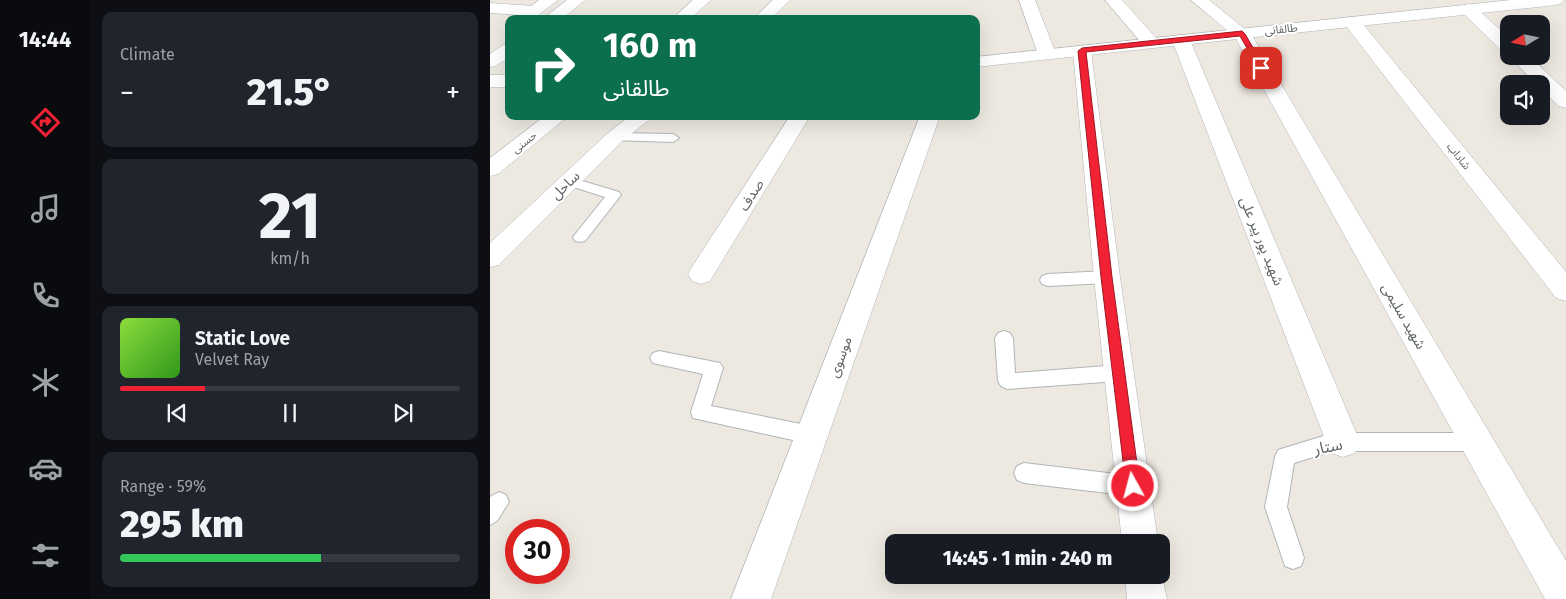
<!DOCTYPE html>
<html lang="en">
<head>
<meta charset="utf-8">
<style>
	:root { --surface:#171b24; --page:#20242c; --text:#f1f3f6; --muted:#9ea1a6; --line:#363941; --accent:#f12234 }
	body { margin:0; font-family:"Fira Sans","Noto Sans Arabic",sans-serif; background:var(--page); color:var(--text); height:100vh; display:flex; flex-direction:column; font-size:19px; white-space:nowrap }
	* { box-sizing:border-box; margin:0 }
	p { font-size:16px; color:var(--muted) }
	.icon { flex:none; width:28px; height:28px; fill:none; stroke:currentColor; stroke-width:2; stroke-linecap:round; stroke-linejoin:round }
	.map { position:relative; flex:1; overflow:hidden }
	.panel { display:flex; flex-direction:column; gap:12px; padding:12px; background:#0d0f14; width:400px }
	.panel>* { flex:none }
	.guide { position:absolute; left:15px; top:15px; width:475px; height:105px; border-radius:10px; box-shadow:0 5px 20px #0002; background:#0b6e4f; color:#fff; overflow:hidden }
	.needle { width:32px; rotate:260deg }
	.fabs { position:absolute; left:1010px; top:15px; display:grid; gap:10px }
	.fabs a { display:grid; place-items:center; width:50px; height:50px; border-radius:10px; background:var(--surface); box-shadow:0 5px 20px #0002; font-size:25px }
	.speed { position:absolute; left:15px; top:519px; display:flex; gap:10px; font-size:25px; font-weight:700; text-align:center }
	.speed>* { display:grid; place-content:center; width:65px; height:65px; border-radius:50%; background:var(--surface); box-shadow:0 5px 20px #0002; line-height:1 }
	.speed .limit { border:8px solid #d22; background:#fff; color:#111 }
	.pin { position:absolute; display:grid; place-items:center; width:42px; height:42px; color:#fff; margin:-21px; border-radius:10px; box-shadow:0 2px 8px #0006 }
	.me { position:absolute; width:55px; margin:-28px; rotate:353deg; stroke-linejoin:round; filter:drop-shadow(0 0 4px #0008) }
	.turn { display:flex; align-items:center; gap:18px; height:105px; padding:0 15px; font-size:22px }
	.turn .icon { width:65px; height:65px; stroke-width:2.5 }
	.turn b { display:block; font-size:35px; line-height:42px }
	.big { font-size:38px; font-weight:800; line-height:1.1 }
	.panel .card { flex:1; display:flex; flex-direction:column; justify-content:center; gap:8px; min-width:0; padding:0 18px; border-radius:10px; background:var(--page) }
	.panel .dial { align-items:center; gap:0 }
	.dial b { font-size:65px; line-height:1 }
	.song { display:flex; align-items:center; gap:15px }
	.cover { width:60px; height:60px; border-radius:8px; background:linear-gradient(135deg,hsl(90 70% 55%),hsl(110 70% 35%)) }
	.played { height:5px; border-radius:2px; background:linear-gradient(90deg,var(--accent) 25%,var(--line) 25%) }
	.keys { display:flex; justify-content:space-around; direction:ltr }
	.heat { display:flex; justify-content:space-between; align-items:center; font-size:28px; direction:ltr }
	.charge { height:8px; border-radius:4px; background:linear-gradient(90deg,#34c759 59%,var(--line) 0) }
	.trip { position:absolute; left:395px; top:534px; width:285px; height:50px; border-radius:10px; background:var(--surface); box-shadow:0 5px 20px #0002; font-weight:800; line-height:50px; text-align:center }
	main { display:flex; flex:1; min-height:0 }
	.tab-bar { display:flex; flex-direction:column; width:90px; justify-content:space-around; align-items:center; background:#090b0e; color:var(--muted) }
	.tab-bar .icon { width:35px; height:35px }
	.tab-bar .current { color:var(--accent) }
	.tab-bar b { font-size:22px; color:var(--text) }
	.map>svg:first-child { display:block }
</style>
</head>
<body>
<main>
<nav class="tab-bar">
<b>14:44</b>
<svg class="icon current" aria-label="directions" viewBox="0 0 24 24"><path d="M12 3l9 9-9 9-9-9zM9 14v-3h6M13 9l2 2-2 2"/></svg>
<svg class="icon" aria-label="music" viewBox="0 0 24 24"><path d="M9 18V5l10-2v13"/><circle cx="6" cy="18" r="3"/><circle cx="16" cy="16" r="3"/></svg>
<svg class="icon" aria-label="phone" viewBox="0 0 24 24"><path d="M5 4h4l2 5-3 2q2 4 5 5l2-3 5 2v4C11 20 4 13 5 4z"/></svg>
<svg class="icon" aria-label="climate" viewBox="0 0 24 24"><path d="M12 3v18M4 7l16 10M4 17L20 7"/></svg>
<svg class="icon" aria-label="car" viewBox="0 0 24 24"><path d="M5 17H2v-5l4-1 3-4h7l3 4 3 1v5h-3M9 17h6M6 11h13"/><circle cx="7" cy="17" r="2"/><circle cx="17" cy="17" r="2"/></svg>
<svg class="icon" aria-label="filters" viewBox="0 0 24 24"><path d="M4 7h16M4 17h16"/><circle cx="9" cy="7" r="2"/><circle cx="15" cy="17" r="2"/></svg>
</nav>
<section class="panel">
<div class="card"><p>Climate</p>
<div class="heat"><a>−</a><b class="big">21.5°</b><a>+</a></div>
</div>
<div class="card dial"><b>21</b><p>km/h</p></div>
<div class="card">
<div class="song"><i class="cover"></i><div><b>Static Love</b><p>Velvet Ray</p></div></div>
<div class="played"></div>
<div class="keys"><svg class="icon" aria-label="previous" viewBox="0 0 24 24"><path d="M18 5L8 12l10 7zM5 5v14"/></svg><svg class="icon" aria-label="pause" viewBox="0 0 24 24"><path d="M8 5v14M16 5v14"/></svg><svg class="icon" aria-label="next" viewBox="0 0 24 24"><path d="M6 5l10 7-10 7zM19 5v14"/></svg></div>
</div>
<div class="card"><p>Range · 59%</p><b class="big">295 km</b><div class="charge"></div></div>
</section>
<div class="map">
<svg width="1076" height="599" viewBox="0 0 1076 599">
	<rect width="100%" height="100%" fill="#ede8e0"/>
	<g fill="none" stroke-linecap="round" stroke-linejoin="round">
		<defs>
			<g id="service">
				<polygon points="125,133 183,134 189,138 183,142 121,140 119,137"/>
				<polygon points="79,177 129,192 131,195 95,241 90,242 85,241 83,237 115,197 74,184 72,181 74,178"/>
				<polygon points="617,271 623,273 625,277 623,281 617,283 558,286 552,284 550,280 552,276 558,274"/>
				<polygon points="514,331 520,333 523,338 525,373 629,365 635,368 638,373 635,378 629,381 517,389 511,386 508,381 505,338 508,333"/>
				<polygon points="169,351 230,363 233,368 221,406 321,426 328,429 331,435 328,441 321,444 203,418 201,412 213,374 163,363 160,358 163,353"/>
				<polygon points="843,433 986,433 993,436 996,442 993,448 986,451 843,451 804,463 797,507 814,558 811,566 803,569 795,566 775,507 785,457 788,450"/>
				<polygon points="534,463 643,476 650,479 653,486 650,493 643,496 534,483 527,480 524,473 527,466"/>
				<polygon points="9,492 16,495 19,502 7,521 0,525 0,497"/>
			</g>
			<g id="minor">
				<polygon points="203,0 221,0 200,19 182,19"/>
				<polygon points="283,0 300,0 281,19 263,19"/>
				<polygon points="529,0 545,0 566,54 563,58 557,59 551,58 548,54"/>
				<polygon points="615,0 632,0 667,39 670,43 667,47 661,48 655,47"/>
				<polygon points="701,0 719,0 761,34 1076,561 1076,599 1055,599 745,37"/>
				<polygon points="0,3 44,6 50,8 52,11 50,14 44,16 0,13"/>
				<polygon points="978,4 984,6 1019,38 1019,53 1013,52 972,12 970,9 972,6"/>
				<polygon points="862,17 868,18 1076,272 1076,301 1066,298 856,26 854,22 856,18"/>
				<polygon points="691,35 697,36 700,40 870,442 865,453 853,457 841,453 836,442 682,40 685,36"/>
				<polygon points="592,46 598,47 601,51 630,277 668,542 632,542 604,277 583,51 586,47"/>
				<polygon points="1019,56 1039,56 1076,91 1076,108 1069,106 1051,89 1051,84 1046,84"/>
				<polygon points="55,116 78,116 8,174 0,176 0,158"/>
				<polygon points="140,116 164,116 132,141 9,265 0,267 0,243 118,133"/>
				<polygon points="300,116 320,116 220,281 211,284 202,281 198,274 202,267"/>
				<polygon points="430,116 450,116 281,599 241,599"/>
				<polygon points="671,570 677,599 637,599 635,575 671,575"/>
			</g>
			<g id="tertiary">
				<polygon points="1021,0 1074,0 1072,3 1066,5 486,67 486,57"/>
				<rect x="0" y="75" width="19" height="12"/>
			</g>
			<g id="secondary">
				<polygon points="49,0 68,0 43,19 24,19"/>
				<polygon points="77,0 95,0 72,19 53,19"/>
				<polygon points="19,44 19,57 6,66 0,67 0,54 13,45"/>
			</g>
		</defs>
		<!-- service casing -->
		<use href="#service" stroke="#b1b5b9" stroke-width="2"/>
		<!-- minor casing -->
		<use href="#minor" stroke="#b1b5b9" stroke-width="1"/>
		<!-- tertiary casing -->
		<use href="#tertiary" stroke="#b1b5b9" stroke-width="1"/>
		<!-- secondary casing -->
		<use href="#secondary" stroke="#b0b6b9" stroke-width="1"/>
		<!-- service -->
		<use href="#service" fill="#fff" fill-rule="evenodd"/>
		<!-- minor -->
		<use href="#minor" fill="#fff" fill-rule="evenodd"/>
		<!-- tertiary -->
		<use href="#tertiary" fill="#fff" fill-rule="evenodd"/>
		<!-- secondary -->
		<use href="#secondary" fill="#fff" fill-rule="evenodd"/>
	</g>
	<!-- route -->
	<polygon fill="#f12234" stroke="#9d1622" points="752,31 755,34 775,68 774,69 769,69 750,36 596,52 622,277 650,486 648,491 643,493 638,491 636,486 611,277 588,51 592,48"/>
	<g text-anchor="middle" stroke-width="4" stroke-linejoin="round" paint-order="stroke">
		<!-- far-street labels -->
		<g font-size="11" fill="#595f62" stroke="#fff">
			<text transform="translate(791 29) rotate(-6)" y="4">طالقانی</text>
			<text transform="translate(34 142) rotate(-38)" y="4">حسنی</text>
			<text transform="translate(969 156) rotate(51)" y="4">شاداب</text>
		</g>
		<!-- street labels -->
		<g font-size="14" fill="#595f62" stroke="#fff">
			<text transform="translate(75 185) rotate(-44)" y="5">ساحل</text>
			<text transform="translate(261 195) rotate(-58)" y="5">صدف</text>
			<text transform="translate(772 241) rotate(68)" y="5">شهید پور پیر علی</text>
			<text transform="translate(914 316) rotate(60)" y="5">شهید سلیمی</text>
			<text transform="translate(350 357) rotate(-70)" y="5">موسوی</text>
		</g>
		<!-- near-street labels -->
		<g font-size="16" fill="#595f62" stroke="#fff">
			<text transform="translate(838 446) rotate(-11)" y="6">ستار</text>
		</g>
	</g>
</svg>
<div class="fabs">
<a><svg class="needle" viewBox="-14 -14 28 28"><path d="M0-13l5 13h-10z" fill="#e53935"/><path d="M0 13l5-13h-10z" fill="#9ea1a6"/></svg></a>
<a><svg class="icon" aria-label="sound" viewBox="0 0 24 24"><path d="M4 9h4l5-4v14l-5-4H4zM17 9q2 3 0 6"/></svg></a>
</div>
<div class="speed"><div class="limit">30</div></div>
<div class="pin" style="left:771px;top:68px;background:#d93025"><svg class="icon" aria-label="arrive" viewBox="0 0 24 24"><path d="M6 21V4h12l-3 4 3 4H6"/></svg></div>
<svg class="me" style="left:643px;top:486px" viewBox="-20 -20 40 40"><circle r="17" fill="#f12234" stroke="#fff" stroke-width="3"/><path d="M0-11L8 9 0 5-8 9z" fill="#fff"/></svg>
<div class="trip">14:45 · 1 min · 240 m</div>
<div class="guide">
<div class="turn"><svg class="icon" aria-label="right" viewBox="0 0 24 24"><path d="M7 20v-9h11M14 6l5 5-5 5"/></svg><div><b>160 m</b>طالقانی</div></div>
</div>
</div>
</main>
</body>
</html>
